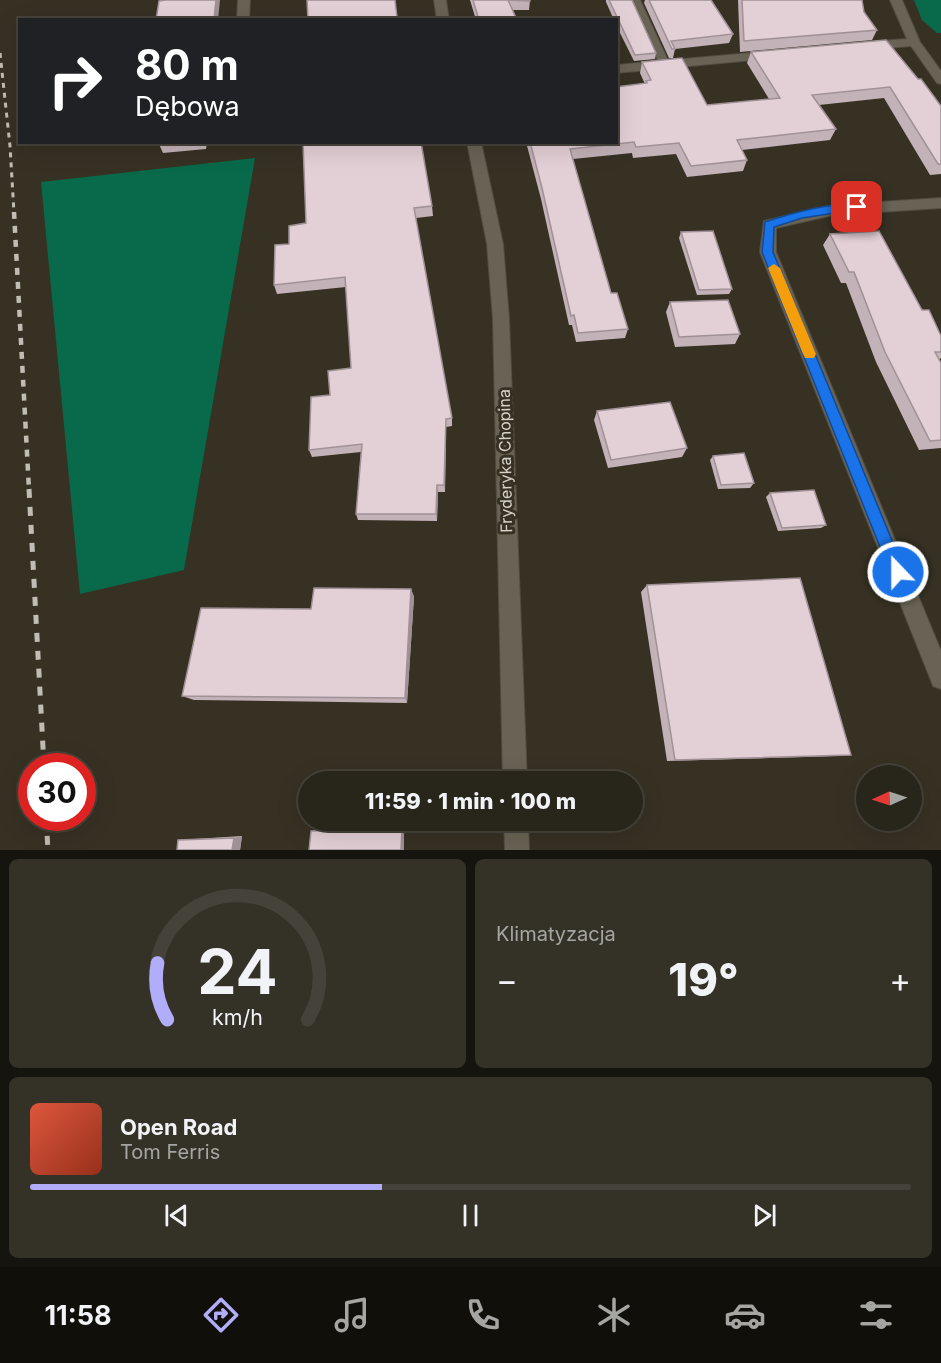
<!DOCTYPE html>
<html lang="pl">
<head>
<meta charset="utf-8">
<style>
	:root { --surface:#28251a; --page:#343127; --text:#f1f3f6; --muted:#a5a5a2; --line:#444239; --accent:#b2adf9 }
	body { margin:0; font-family:Inter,sans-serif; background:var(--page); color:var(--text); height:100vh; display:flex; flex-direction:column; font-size:22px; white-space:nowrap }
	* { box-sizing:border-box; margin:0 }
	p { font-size:20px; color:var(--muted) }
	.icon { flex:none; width:33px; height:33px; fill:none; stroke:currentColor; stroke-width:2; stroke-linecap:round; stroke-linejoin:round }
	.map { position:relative; height:850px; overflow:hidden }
	.details { display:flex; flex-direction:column; gap:9px; padding:9px; background:#16140e; flex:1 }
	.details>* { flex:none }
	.banner { position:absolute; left:18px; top:18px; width:600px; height:126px; border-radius:0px; box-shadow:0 6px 24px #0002,0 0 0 2px var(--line); background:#202124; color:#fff; overflow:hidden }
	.needle { width:39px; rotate:267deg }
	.controls { position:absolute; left:856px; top:765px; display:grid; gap:12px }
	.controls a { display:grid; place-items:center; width:66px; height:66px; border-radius:50%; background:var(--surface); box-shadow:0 6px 24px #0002,0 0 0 2px var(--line); font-size:30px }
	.speed { position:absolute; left:18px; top:753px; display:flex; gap:12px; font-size:30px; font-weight:700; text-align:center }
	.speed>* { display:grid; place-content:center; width:78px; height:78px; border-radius:50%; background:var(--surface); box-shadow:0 6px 24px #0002,0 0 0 2px var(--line); line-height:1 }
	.speed .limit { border:9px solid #d22; background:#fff; color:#111 }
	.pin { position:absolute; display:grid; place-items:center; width:51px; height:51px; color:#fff; margin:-26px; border-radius:12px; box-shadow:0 3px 9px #0006 }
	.me { position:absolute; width:66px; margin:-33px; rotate:338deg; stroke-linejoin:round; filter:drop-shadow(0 0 4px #0008) }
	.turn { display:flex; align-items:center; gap:21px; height:126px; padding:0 18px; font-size:27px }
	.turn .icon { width:78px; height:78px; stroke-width:2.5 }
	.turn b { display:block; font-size:42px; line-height:51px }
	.big { font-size:45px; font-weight:800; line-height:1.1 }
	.details .card { flex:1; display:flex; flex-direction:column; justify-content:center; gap:9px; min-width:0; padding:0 21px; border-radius:9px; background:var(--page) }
	.details .dial { align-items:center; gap:0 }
	.dial svg { height:156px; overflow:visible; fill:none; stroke:var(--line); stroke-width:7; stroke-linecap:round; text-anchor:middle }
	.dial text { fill:var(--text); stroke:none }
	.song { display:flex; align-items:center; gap:18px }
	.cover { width:72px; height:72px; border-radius:9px; background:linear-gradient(135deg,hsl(10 70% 55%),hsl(10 70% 35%)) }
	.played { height:6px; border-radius:3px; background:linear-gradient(90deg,var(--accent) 40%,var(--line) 40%) }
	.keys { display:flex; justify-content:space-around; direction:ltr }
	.heat { display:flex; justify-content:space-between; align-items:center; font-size:33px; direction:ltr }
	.details .tiles { flex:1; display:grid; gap:9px; grid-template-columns:1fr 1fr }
	.card:last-child { grid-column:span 2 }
	.trip { position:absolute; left:298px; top:771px; width:345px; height:60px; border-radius:30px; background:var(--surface); box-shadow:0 6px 24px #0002,0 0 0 2px var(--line); font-weight:800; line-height:60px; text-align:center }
	.tab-bar { display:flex; height:96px; justify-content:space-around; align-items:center; background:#100f0a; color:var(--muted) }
	.tab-bar .icon { width:42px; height:42px }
	.tab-bar .active { color:var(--accent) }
	.tab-bar b { font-size:27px; color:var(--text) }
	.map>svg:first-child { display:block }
</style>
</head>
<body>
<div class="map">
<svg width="941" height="850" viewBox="0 0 941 850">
	<rect width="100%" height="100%" fill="#363123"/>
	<!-- green -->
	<g fill="#086a4a">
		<polygon points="914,0 941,0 941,33 937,33 922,20"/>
		<polygon points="255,158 184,570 80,594 41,182"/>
	</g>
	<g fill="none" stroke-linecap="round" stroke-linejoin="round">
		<defs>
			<polygon id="lane" points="630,0 640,0 670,65 669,67 660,65"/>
			<g id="street">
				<polygon points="238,0 250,0 249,20 237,20"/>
				<polygon points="434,0 446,0 449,20 437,20"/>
				<polygon points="890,0 902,0 920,42 941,71 941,84 937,83 911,46 865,50 859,46 865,42 907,39"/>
				<polygon points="771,51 775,52 775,58 616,73 616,65"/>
				<polygon points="467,142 481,142 503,244 509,319 527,782 503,782 493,319 487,244"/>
				<polygon points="941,198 941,208 833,215 776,228 776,252 941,651 941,689 933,686 930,678 760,252 764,221 833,205"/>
				<polygon points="504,820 528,820 529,850 505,850"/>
			</g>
		</defs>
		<!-- lane casing -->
		<use href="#lane" stroke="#514d41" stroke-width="2"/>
		<!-- street casing -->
		<use href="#street" stroke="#514d41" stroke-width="2"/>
		<!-- lane -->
		<use href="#lane" fill="#686354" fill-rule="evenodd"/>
		<!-- street -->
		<use href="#street" fill="#686354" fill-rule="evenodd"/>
		<!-- rail-far2 -->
		<polyline stroke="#c0bdb4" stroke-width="3" stroke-dasharray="5 5" stroke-linecap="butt" points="0,53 10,146 14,213"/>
		<!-- rail-far1 -->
		<polyline stroke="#c0bdb4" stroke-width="4.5" stroke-dasharray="7 7" stroke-linecap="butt" points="14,212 29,490"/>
		<!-- rail -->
		<g stroke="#c0bdb4" stroke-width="5" stroke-dasharray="9 9" stroke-linecap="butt">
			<polyline points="29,489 44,766"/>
			<polyline points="46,818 48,850"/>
		</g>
	</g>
	<!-- wall -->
	<g fill="#c3b2b8">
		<polygon points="395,0 397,20 308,20"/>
		<polygon points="470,0 530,0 529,10 512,10 517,20 476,20"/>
		<polygon points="606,0 632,0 656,53 655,59 634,61 616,25 616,20 614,20 606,2"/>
		<polygon points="645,0 711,0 733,34 729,43 675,49 673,58 669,58 644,3"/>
		<polygon points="738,0 862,0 864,12 877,30 872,40 740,52"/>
		<polygon points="751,52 918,79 941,106 941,174 930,175 884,98 819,105 836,129 830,140 742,150 747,160 743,171 687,177 676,154 633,158 632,153 573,159 611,293 628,329 625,338 576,342 572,325 569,325 541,199 526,142 616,142 645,84 640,73 642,62 707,105 769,99 747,63"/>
		<polygon points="158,142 207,142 206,149 163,153"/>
		<polygon points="303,142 432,206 433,216 416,218 452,418 452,426 446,427 445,492 438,492 437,521 358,520 356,514 361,452 312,457 309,450 330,395 351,368 346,287 277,294 274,285 289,244 306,223"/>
		<polygon points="681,232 732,289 729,294 697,295 679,238"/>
		<polygon points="830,234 922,310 941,336 941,358 939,360 941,363 941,448 919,450 876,362 846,283 841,283 823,245"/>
		<polygon points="670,302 740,334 735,344 675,347 666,312"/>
		<polygon points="597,411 687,448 682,457 608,468 594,420"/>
		<polygon points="713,456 754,483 750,488 718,489 710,460"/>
		<polygon points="770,493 826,525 821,528 778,531 766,497"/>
		<polygon points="647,585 851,755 836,756 667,761 641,592"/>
		<polygon points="411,589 414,597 407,703 194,700 182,696 311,609"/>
		<polygon points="404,828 404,850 311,831 316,830"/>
		<polygon points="242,836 240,850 177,850 178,840"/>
	</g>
	<!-- shaded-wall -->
	<g fill="#9f9196">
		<polygon points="216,0 220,0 218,20 214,20"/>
		<polygon points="446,419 446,427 445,492 444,485"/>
		<polygon points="437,485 438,492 437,521 436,514"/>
		<polygon points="411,589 414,597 407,703 405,698"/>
		<polygon points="404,828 404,850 401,850 402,829"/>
		<polygon points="242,836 240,850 232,850 234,838"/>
	</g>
	<!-- building -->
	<g fill="#e3cfd6" stroke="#9f9196" stroke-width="1.5">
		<polygon points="166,0 216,0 214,20 156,20 159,1"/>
		<polygon points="307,0 395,0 397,17 387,18 387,20 308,20"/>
		<polygon points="473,0 530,0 530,1 508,0 517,20 479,20"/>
		<polygon points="609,0 632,0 656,53 635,55"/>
		<polygon points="649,0 711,0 733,34 671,41 675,49 672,49"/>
		<polygon points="742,0 862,0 864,12 877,30 744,41"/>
		<polygon points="886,40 918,79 921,79 941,106 941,164 938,164 890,87 812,95 836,129 737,140 747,160 691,166 679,143 636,147 634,142 570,149 611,293 617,293 628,329 578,333 574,315 571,316 542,188 530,142 616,142 616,87 647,83 646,81 651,80 642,62 682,58 707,105 780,98 751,52"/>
		<polygon points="303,142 421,142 432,206 414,208 452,418 446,419 444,485 437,485 436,514 356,514 362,444 309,450 311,397 330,395 328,371 351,368 345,277 274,285 275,245 289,244 289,226 306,223"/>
		<polygon points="713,231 732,289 699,290 681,232"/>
		<polygon points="879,231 922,310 929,310 941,336 941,352 935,352 941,363 941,440 930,441 885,352 854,272 849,272 830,234"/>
		<polygon points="728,300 740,334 679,337 670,302"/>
		<polygon points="670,402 687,448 611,460 597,411"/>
		<polygon points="744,453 754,483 721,485 713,456"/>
		<polygon points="814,490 826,525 782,528 770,493"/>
		<polygon points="800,578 851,755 675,760 647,585"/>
		<polygon points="314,588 411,589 405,698 182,696 201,608 311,609"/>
		<polygon points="402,829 401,850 309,850 311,831"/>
		<polygon points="234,838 232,850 177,850 178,840"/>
	</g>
	<!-- route -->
	<path fill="#1a73e8" stroke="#114b97" stroke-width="1.5" d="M857,203l6,4 -2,2 -59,9 -28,9 -1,25 132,320 -2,5 -5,2 -6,-2 -130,-325 3,-30c30,-10 60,-18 92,-19z"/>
	<!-- slow -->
	<polygon fill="#f59e0b" points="774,264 780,268 816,354 814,358 805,358 803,354 768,268"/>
	<g text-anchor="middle" stroke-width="6" stroke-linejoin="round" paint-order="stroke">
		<!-- street labels -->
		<g font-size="16" fill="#d5d2c9" stroke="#363123">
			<text transform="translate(505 461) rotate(-91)" y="6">Fryderyka Chopina</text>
		</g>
	</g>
</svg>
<div class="controls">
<a><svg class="needle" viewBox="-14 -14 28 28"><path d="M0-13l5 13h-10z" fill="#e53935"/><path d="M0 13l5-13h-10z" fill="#a5a5a2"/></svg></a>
</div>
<div class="speed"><div class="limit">30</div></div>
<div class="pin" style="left:857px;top:207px;background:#d93025"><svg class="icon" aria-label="arrive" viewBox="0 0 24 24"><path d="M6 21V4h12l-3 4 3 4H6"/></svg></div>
<svg class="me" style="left:898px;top:572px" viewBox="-20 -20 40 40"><circle r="17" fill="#1a73e8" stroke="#fff" stroke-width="3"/><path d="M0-11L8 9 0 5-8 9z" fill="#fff"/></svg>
<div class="trip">11:59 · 1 min · 100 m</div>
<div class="banner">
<div class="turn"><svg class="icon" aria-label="right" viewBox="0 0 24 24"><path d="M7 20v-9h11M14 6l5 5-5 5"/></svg><div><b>80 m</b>Dębowa</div></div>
</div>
</div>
<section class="details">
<div class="tiles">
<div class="card dial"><svg viewBox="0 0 100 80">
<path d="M14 69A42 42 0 1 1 86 69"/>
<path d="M14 69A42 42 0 0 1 9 40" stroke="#b2adf9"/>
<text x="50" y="56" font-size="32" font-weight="700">24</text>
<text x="50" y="72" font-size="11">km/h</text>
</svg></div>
<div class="card"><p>Klimatyzacja</p>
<div class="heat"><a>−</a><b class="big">19°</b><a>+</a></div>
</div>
<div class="card">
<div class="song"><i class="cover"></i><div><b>Open Road</b><p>Tom Ferris</p></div></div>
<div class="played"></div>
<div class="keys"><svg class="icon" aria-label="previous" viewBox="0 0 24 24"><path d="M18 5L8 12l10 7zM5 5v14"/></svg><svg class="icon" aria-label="pause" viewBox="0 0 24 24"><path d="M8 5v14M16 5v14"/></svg><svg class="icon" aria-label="next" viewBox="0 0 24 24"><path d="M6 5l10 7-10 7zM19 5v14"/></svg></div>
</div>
</div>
</section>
<nav class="tab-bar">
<b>11:58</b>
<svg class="icon active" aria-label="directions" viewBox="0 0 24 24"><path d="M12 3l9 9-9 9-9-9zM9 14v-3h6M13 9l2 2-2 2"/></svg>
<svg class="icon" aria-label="music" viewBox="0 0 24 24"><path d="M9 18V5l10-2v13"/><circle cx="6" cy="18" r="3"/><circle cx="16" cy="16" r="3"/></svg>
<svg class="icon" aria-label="phone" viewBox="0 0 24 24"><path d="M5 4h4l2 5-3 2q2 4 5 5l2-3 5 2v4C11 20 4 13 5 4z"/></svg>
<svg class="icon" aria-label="climate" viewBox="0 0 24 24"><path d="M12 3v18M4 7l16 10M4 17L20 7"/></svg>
<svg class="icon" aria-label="car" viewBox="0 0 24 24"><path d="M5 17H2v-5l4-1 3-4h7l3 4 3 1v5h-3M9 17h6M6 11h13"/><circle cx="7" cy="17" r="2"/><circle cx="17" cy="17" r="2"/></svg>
<svg class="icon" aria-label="filters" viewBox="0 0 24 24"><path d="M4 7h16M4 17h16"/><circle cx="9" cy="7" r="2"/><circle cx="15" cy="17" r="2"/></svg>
</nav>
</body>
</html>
